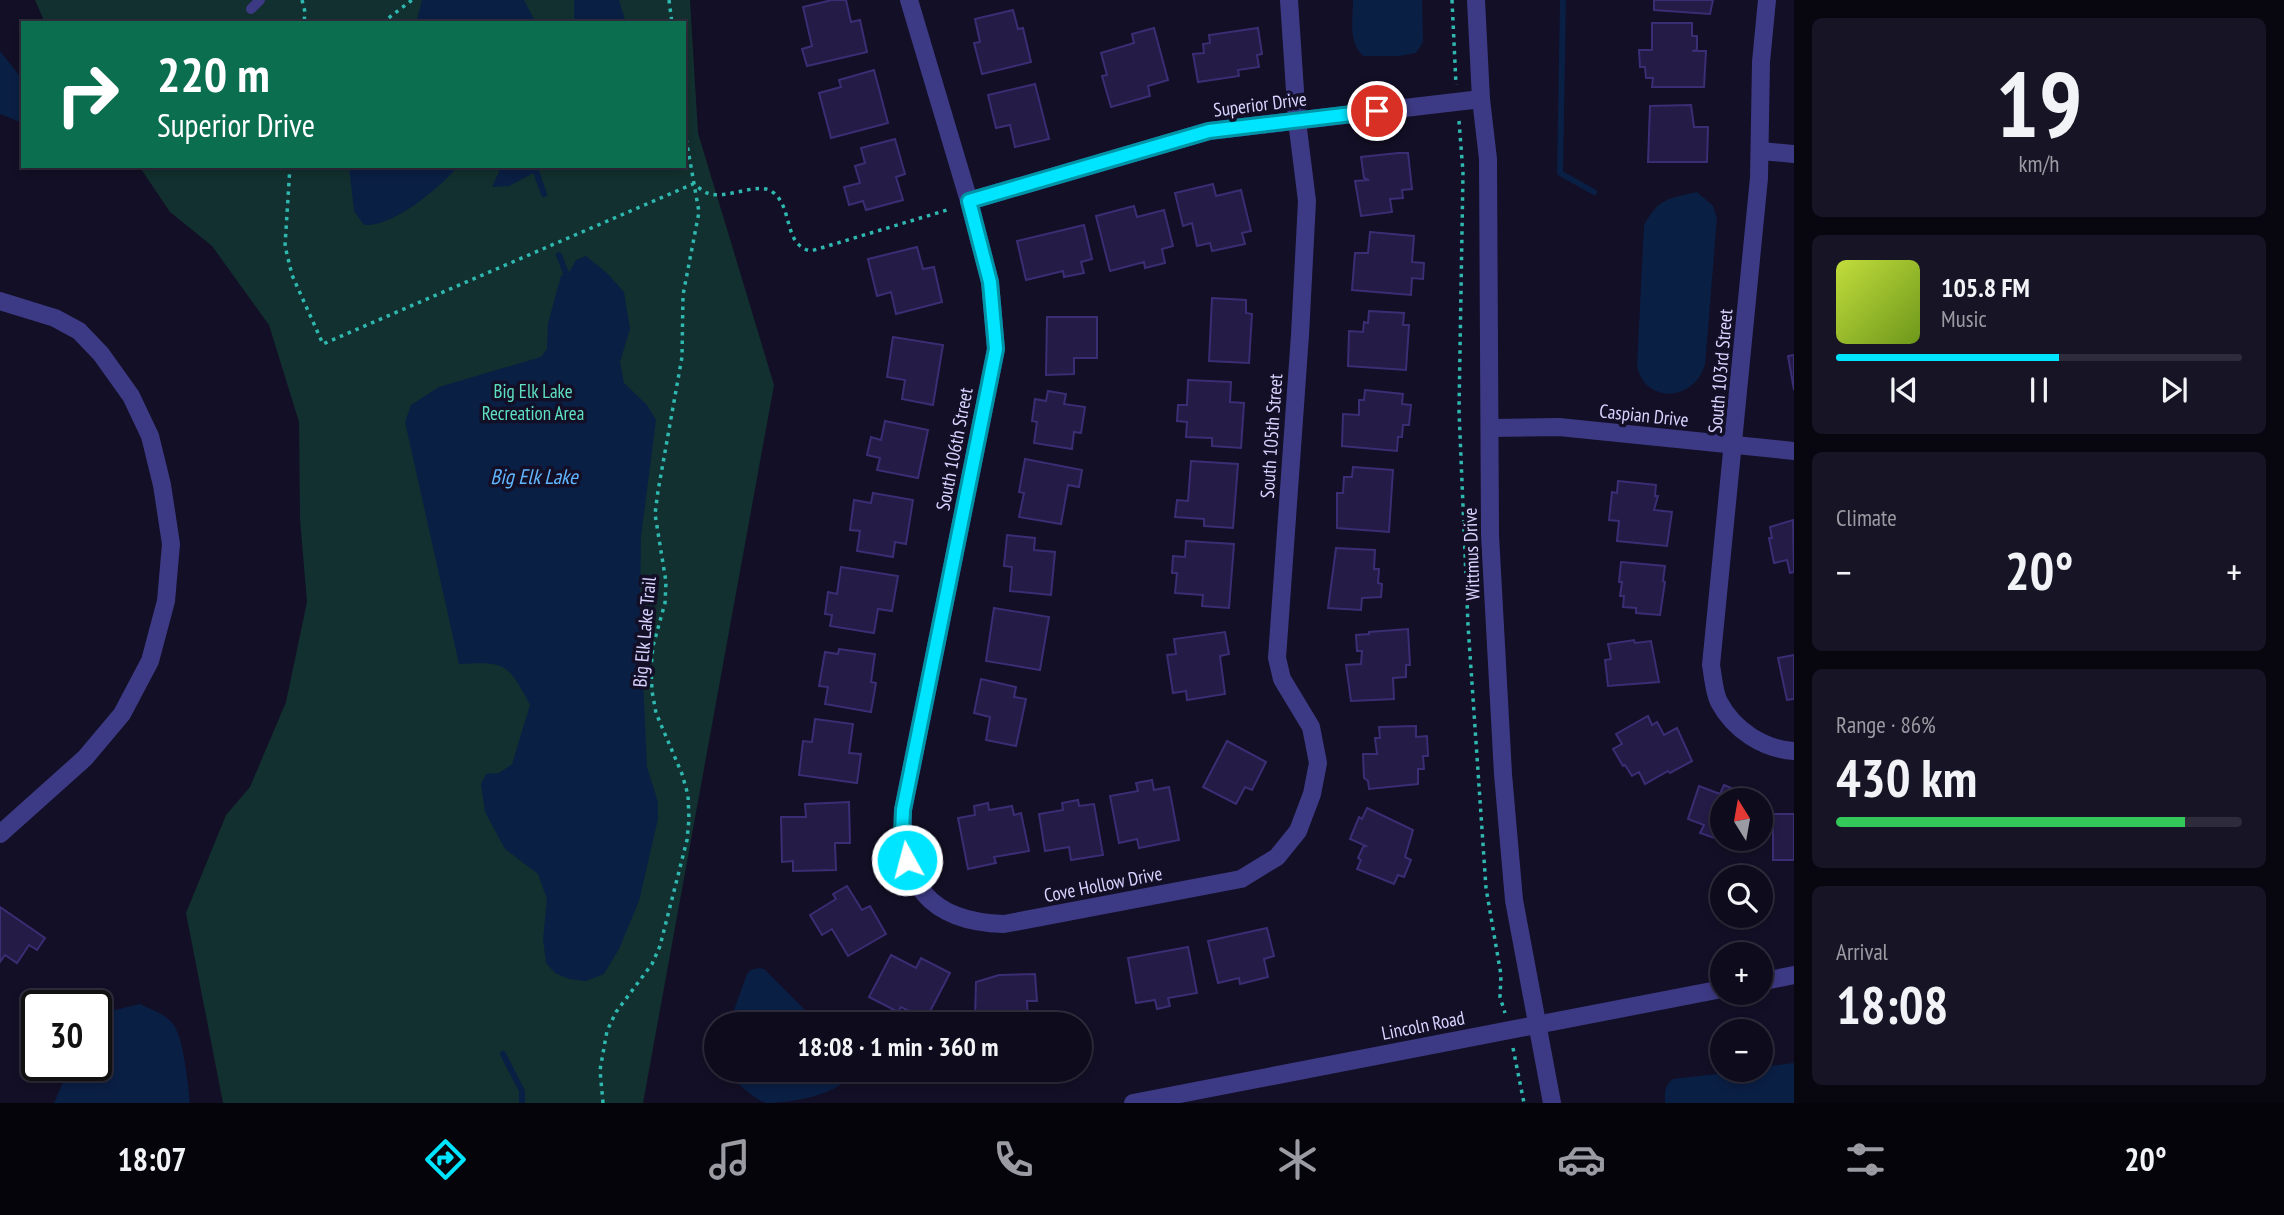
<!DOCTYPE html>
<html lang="en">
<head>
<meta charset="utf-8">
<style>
	:root { --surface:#0e0b1c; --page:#171425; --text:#f1f3f6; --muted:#9b9ba3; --line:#2e2b3b; --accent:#00e5ff }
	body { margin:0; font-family:"PT Sans Narrow",sans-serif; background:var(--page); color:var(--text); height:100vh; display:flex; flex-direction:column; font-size:26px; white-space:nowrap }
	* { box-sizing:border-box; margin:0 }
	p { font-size:23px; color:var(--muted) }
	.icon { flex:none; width:38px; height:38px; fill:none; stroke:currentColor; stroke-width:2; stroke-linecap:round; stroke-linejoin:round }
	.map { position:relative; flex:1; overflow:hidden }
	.details { display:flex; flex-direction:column; gap:18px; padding:18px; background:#08060f; width:490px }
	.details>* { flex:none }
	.hud { position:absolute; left:21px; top:21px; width:665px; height:147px; border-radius:0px; box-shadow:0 4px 10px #0003,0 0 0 2px var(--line); background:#0b6e4f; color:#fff; overflow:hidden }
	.needle { width:46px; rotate:349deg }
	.fabs { position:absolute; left:1710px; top:788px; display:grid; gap:14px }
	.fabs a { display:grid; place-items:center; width:63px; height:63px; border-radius:50%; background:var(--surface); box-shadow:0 4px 10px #0003,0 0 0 2px var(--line); font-size:35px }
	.speed { position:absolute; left:21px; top:990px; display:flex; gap:14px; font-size:35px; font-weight:700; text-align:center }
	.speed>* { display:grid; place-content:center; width:91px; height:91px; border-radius:50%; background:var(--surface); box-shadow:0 4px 10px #0003,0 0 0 2px var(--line); line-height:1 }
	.speed .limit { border:4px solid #111; border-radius:10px; background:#fff; color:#111 }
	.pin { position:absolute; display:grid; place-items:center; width:60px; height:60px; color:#fff; margin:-30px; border:4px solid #fff; border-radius:50%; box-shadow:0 2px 7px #0007 }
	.me { position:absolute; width:77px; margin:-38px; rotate:353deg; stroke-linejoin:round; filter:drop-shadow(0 0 5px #0008) }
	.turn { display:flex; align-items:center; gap:24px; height:147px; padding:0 21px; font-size:32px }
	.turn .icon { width:91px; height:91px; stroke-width:2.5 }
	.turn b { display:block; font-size:49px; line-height:60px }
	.big { font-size:52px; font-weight:700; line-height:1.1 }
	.details .tile { flex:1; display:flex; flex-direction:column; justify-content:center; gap:10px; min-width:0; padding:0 24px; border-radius:10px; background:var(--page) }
	.details .dial { align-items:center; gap:0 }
	.dial b { font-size:91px; line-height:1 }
	.song { display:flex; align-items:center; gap:21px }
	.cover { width:84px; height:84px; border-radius:10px; background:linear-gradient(135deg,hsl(70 70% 55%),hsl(80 70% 35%)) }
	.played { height:7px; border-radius:4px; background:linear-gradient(90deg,var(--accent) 55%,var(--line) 55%) }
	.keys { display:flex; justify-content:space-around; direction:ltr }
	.heat { display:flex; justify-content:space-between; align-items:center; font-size:38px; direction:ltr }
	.charge { height:10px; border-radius:5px; background:linear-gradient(90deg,#34c759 86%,var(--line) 0) }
	.trip { position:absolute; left:704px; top:1012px; width:388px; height:70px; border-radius:35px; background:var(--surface); box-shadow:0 4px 10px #0003,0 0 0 2px var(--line); font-weight:700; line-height:70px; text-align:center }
	.menu { display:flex; height:112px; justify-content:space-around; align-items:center; background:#06040b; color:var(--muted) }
	.menu .icon { width:49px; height:49px }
	.menu .current { color:var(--accent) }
	.menu b { font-size:32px; color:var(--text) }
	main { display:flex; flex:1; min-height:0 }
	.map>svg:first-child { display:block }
</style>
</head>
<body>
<main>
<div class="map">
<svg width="1794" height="1103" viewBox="0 0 1794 1103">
	<rect width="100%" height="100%" fill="#130f26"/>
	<!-- green -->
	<polygon fill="#12302f" points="35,0 690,0 698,133 774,385 643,1103 223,1103 186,913 226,815 250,787 286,702 307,602 300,519 299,422 269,325 212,246 170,212 139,166 684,166 684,23 45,23"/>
	<!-- water -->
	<g fill="#0a1f44">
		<polygon points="422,0 524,0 536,23 416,23"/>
		<polygon points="574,0 619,0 626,23 574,23"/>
		<path d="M1353,0h69l1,42 -7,11 -17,3h-36c-15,-15 -10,-36 -10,-56z"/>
		<polygon points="0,51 23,80 23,123 0,114"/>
		<path d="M349,166h109c-18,22 -65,61 -94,59l-10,-14z"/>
		<polygon points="498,166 547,166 509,186 492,187 499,172"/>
		<path d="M1697,192l16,14 4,12 -12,147c-2,5 -5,11 -8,15 -20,23 -54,16 -60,-14l7,-141c16,-28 24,-26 53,-33z"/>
		<path d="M586,256l21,17 17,19 6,37 -10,33 4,21 23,22 9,15 -15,117 -1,77 7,153 11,35v17l-19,82 -20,48 -15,25 -18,7 -17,-2 -14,-6 -9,-10 -3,-24 4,-40 -9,-25 -33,-25 -20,-37 -4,-28 5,-10 13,-1 13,-9 18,-59c-22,-41 -23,-44 -71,-41l-54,-242 6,-17 28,-18 102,-30 6,-8 1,-26 13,-47 9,-5 6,-11z"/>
		<polygon points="759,968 764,969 805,1010 815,1024 729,1024 747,974 751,970"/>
		<path d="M140,1004c12,6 26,10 34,21 10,17 14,58 16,78h-136l16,-37h26l1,-50 14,-5z"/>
		<path d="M1794,1063v40h-129c0,-11 -1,-17 8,-24l87,-10 1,-2z"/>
		<path d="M721,1069h125c0,6 0,11 -5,15 -16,13 -55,19 -75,19 -12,-3 -34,-26 -45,-34z"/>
	</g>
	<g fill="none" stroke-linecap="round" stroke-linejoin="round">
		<!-- stream -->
		<g stroke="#0a1f44" stroke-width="6">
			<polyline points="1563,0 1560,173 1594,192"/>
			<polyline points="534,166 544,194"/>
			<polyline points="559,255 568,278"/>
			<polyline points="503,1054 522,1091 522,1103"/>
		</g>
	</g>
	<!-- building -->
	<g fill="#241b47" stroke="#3b2d73" stroke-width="2">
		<polygon points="832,0 846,0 851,22 860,20 867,52 807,66 802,49 812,46 803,7"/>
		<polygon points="1654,0 1713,0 1710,14 1654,10"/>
		<polygon points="1013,10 1018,29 1023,28 1031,62 982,74 974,43 980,42 975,19"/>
		<polygon points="1652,23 1692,23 1692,36 1697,36 1697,50 1692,51 1706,51 1704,87 1652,87 1653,78 1646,78 1645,67 1640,67 1639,50 1652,50"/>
		<polygon points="1154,28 1168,80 1148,86 1150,96 1111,107 1102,76 1107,75 1101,53 1134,43 1132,34"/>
		<polygon points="1258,28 1262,54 1257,55 1259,67 1238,70 1239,76 1198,82 1193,54 1204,53 1203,44 1210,43 1209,35"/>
		<polygon points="874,70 888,123 831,138 819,93 841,87 839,80"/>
		<polygon points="1035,84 1049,139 1015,147 1010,125 996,128 988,95"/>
		<polygon points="1691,105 1694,127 1708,127 1707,162 1648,162 1650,106"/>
		<polygon points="895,139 905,174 896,177 903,200 866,210 863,201 849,205 844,187 860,183 855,166 865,163 861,148"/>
		<polygon points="1398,153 1408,153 1412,189 1402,190 1403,198 1390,199 1392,212 1361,216 1355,181 1369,180 1364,178 1361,157"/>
		<polygon points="1213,184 1216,196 1241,190 1251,231 1242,233 1245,244 1212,251 1210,243 1197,246 1192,223 1183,226 1175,193"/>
		<polygon points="1134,206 1137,217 1164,210 1173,246 1162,249 1165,263 1145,268 1144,262 1110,271 1096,216"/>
		<polygon points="1084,225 1092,259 1081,262 1084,273 1064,277 1063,271 1026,280 1017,241"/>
		<polygon points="1370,232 1414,236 1412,262 1424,263 1423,279 1412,278 1411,295 1352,290 1355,253 1368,253"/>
		<polygon points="917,247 923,269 934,267 942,302 896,314 891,292 877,296 868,259"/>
		<polygon points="1212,298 1246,300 1246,313 1252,314 1249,363 1209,361"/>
		<polygon points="1369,311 1404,313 1403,325 1409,325 1406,370 1348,366 1349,331 1363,332 1364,322 1368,323"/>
		<polygon points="1047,317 1097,317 1097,358 1074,358 1074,374 1046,375"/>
		<polygon points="893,337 943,345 933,405 902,399 905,380 887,377"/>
		<polygon points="1794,355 1794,390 1788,356"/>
		<polygon points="1188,380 1231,382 1230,402 1244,403 1241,448 1212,446 1212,438 1186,437 1187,422 1177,421 1178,405 1187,405"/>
		<polygon points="1365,390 1403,394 1402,404 1411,405 1409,425 1403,425 1402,437 1398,437 1397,451 1342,446 1343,414 1359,415 1359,400 1364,400"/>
		<polygon points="1048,391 1066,394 1064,404 1085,407 1081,433 1074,432 1072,449 1034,443 1037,422 1032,421 1035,399 1046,401"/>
		<polygon points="885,421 928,430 918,478 877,470 880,458 867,455 871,437 881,440"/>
		<polygon points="1025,459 1082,470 1079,487 1068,485 1061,524 1019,517 1024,493 1019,492"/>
		<polygon points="1191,461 1238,464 1233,528 1204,526 1204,519 1175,517 1177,500 1188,501"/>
		<polygon points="1353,467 1393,470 1389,532 1337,528 1337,493 1343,493 1344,477 1352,477"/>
		<polygon points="1618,481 1656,485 1655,496 1658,496 1654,510 1672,512 1667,546 1617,541 1619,521 1609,520 1612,492 1617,493"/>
		<polygon points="873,493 913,500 906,544 895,542 893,557 857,551 860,531 850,530 854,500 871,503"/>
		<polygon points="1793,520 1794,572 1790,573 1787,560 1774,563 1769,538 1772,538 1770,527"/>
		<polygon points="1007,535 1035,538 1034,550 1055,552 1051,595 1010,591 1012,567 1004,566"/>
		<polygon points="1186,541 1234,544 1229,608 1202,606 1203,595 1175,593 1177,573 1172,573 1173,556 1185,557"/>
		<polygon points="1336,548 1375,550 1374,569 1379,569 1378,583 1382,584 1381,597 1362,598 1361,610 1328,608"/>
		<polygon points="1621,562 1665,566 1663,581 1665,582 1660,615 1636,613 1636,608 1623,607 1624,596 1620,596 1622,582 1619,582"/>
		<polygon points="841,567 898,576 892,611 878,609 874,633 830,626 832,615 825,614 828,592 837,594"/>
		<polygon points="994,608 1049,617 1040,670 986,661"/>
		<polygon points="1408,629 1410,665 1406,665 1406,677 1393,678 1394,699 1351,701 1346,665 1361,664 1362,651 1357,651 1356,635 1369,634 1369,632"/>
		<polygon points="1225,632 1229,654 1220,656 1225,694 1187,700 1186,691 1173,693 1167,655 1176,654 1174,639"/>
		<polygon points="1634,640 1635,643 1651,641 1659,682 1608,686 1605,660 1611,659 1608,644"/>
		<polygon points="839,649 875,654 871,682 876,683 871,712 825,704 828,687 819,686 825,652 838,654"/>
		<polygon points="1794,655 1794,699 1787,700 1778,658"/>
		<polygon points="981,679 1016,687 1014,697 1026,699 1016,746 986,740 990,717 974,713"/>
		<polygon points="1648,716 1652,725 1657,722 1664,735 1677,728 1692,761 1670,773 1668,771 1645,784 1639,772 1632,776 1625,765 1623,766 1613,749 1622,744 1616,734"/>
		<polygon points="815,719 853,724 849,753 861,754 857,783 799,775 803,741 812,742"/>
		<polygon points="1416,726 1416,737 1427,736 1428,756 1423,756 1424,769 1418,769 1418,784 1369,789 1368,781 1364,778 1363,754 1377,754 1375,738 1380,738 1379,727"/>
		<polygon points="1227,741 1266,762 1252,790 1245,787 1236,804 1203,787"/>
		<polygon points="1152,780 1154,790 1169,787 1179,840 1139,848 1137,839 1119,843 1110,796 1138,791 1136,783"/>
		<polygon points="1724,785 1754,798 1753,800 1722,800 1723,841 1700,833 1704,825 1688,819 1699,786 1720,794"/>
		<polygon points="1078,800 1079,806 1094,804 1103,855 1071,860 1069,847 1045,851 1039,814 1063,810 1062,803"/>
		<polygon points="849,802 850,843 835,843 836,870 793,871 793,861 782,862 781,817 806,817 805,804"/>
		<polygon points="988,803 989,810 1012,806 1014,815 1021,813 1029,851 994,857 996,863 968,869 958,818 975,815 974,806"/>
		<polygon points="1367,808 1413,830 1405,857 1411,860 1404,877 1398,875 1394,884 1357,869 1361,860 1358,858 1363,847 1366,846 1350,839 1359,817 1362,819"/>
		<rect x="1773" y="814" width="21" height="46"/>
		<polygon points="847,886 862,910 870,906 886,934 848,956 832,929 822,935 810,915 836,899 833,894"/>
		<polygon points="0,907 45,938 37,950 29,945 17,963 5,955 0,962"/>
		<polygon points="1267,928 1274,956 1264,959 1268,977 1240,984 1239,978 1218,983 1208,941"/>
		<polygon points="1188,947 1197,993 1168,998 1170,1006 1157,1009 1155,1000 1136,1003 1128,958"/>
		<polygon points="891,955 916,968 921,958 950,973 926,1019 901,1007 898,1012 869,997"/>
		<polygon points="1035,974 1037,1001 1027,1001 1028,1024 981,1024 975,1018 976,982 999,975"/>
	</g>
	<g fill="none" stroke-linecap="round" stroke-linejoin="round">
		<!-- path -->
		<g stroke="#2fb8b0" stroke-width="3.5" stroke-dasharray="3.5 5" stroke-linecap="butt">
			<polyline points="302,0 305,12 304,23"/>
			<polyline points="669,0 672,23"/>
			<polyline points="1452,0 1456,85"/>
			<polyline points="382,23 412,0"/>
			<polyline points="1459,121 1463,172 1459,410 1468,625 1486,888 1501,975 1500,997 1505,1013"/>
			<path d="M290,166l-5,80 7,29 31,69 370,-160c5,3 10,7 14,9 21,7 49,-11 64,-2 23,14 11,54 40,60l136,-41"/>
			<polyline points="1513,1048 1524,1103"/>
			<polyline points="603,1103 600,1070 607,1031 616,1012 652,964 660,946 687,840 689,819 688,795 682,774 656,713 652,691 651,668 653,646 665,603 666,582 655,514 658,491 682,357 683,295 699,212 684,127"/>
		</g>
		<!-- service -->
		<polyline stroke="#3d3a85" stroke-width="10" points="251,9 260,0"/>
		<!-- minor -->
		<g stroke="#3d3a85" stroke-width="18">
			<path d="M909,0l60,201 21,81 6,67 -93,461c-3,73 26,112 101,114l237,-45 36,-22 21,-26 14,-37 6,-31 -7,-36 -29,-48 -5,-21 23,-323 7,-134 -10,-80 -8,-121"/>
			<path d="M1767,0l-6,62 -2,116 -48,487c2,11 3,27 8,37 15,28 44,47 75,49"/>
			<polyline points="1761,151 1794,154"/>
			<polyline points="969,201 1209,131 1481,99"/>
			<polyline points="0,301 55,318 79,331 101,354 131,396 150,436 162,485 171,544 166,601 150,661 122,714 85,758 0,834"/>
			<polyline points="1490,428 1559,427 1794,451"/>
		</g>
		<!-- tertiary -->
		<g stroke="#3d3a85" stroke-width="18">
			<polyline points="1476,0 1481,99 1488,159 1490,535 1503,774 1514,900 1552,1103"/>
			<polyline points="1760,982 1794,975"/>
			<polyline points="1133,1103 1722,989"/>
		</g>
	</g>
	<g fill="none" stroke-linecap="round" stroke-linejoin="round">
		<defs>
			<polyline id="route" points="907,860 902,834 903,810 996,349 990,282 969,201 1209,131 1377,111"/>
		</defs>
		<!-- route casing -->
		<use href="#route" stroke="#0095a6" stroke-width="18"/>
		<!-- route -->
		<use href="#route" stroke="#00e5ff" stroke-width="12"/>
	</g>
	<g text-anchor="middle" stroke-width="7" stroke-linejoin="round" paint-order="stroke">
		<!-- street labels -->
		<g font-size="19" fill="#d9d4ff" stroke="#130f26">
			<text transform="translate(1260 104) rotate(-7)" y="7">Superior Drive</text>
			<text transform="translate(1720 371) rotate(-85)" y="7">South 103rd Street</text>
			<text transform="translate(1644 415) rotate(6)" y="7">Caspian Drive</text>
			<text transform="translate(1271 436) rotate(-86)" y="7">South 105th Street</text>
			<text transform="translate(954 449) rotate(-79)" y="7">South 106th Street</text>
			<text transform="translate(1471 554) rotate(-92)" y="7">Wittmus Drive</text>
			<text transform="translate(644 632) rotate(-85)" y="7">Big Elk Lake Trail</text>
			<text transform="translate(1103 884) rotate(-11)" y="7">Cove Hollow Drive</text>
			<text transform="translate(1423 1025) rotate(-11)" y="7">Lincoln Road</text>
		</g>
		<!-- park labels -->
		<g font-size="19" fill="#5fe0c0" stroke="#130f26">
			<text x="533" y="398">Big Elk Lake<tspan x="533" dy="22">Recreation Area</tspan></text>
		</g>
		<!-- water labels -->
		<g font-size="21" font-style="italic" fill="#62b6ff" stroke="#130f26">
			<text x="534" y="484">Big Elk Lake</text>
		</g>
	</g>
</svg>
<div class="fabs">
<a><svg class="needle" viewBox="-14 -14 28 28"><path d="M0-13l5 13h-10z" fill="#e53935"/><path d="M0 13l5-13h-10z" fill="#9b9ba3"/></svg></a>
<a><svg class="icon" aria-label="search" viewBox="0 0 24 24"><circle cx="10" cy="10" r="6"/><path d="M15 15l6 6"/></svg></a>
<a>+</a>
<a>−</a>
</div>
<div class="speed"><div class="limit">30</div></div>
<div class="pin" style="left:1377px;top:111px;background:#d93025"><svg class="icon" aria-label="arrive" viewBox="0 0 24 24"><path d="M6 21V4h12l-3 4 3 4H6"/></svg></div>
<svg class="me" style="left:907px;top:860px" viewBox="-20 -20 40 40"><circle r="17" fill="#00e5ff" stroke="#fff" stroke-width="3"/><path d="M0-11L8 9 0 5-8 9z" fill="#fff"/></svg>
<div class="trip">18:08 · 1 min · 360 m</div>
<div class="hud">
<div class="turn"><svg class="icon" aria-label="right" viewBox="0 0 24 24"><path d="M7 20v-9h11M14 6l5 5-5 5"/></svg><div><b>220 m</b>Superior Drive</div></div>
</div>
</div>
<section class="details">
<div class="tile dial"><b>19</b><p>km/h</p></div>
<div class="tile">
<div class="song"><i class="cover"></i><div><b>105.8 FM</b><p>Music</p></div></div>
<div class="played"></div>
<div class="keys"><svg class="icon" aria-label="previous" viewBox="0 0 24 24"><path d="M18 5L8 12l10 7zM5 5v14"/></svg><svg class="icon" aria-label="pause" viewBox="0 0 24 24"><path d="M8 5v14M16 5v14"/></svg><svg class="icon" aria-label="next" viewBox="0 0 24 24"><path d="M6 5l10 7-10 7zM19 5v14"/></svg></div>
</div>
<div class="tile"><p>Climate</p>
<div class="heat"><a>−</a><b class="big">20°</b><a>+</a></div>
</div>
<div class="tile"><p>Range · 86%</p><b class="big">430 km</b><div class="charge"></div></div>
<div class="tile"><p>Arrival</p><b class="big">18:08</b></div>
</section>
</main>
<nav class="menu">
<b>18:07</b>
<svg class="icon current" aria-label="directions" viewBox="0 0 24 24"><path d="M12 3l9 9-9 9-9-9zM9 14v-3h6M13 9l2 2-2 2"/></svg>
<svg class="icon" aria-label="music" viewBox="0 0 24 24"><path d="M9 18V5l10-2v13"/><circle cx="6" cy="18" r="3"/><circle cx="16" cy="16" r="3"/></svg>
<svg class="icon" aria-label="phone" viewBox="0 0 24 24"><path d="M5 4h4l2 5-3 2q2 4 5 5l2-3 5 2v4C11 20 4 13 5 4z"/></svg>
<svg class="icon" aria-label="climate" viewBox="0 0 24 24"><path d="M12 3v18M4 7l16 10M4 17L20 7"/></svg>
<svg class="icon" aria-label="car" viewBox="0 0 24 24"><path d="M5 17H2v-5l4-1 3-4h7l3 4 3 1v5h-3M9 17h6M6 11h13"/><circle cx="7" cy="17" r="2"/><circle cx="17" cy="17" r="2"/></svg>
<svg class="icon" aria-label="filters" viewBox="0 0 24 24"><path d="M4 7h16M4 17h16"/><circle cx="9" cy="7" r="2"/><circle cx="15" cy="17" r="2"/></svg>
<b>20°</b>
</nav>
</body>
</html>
